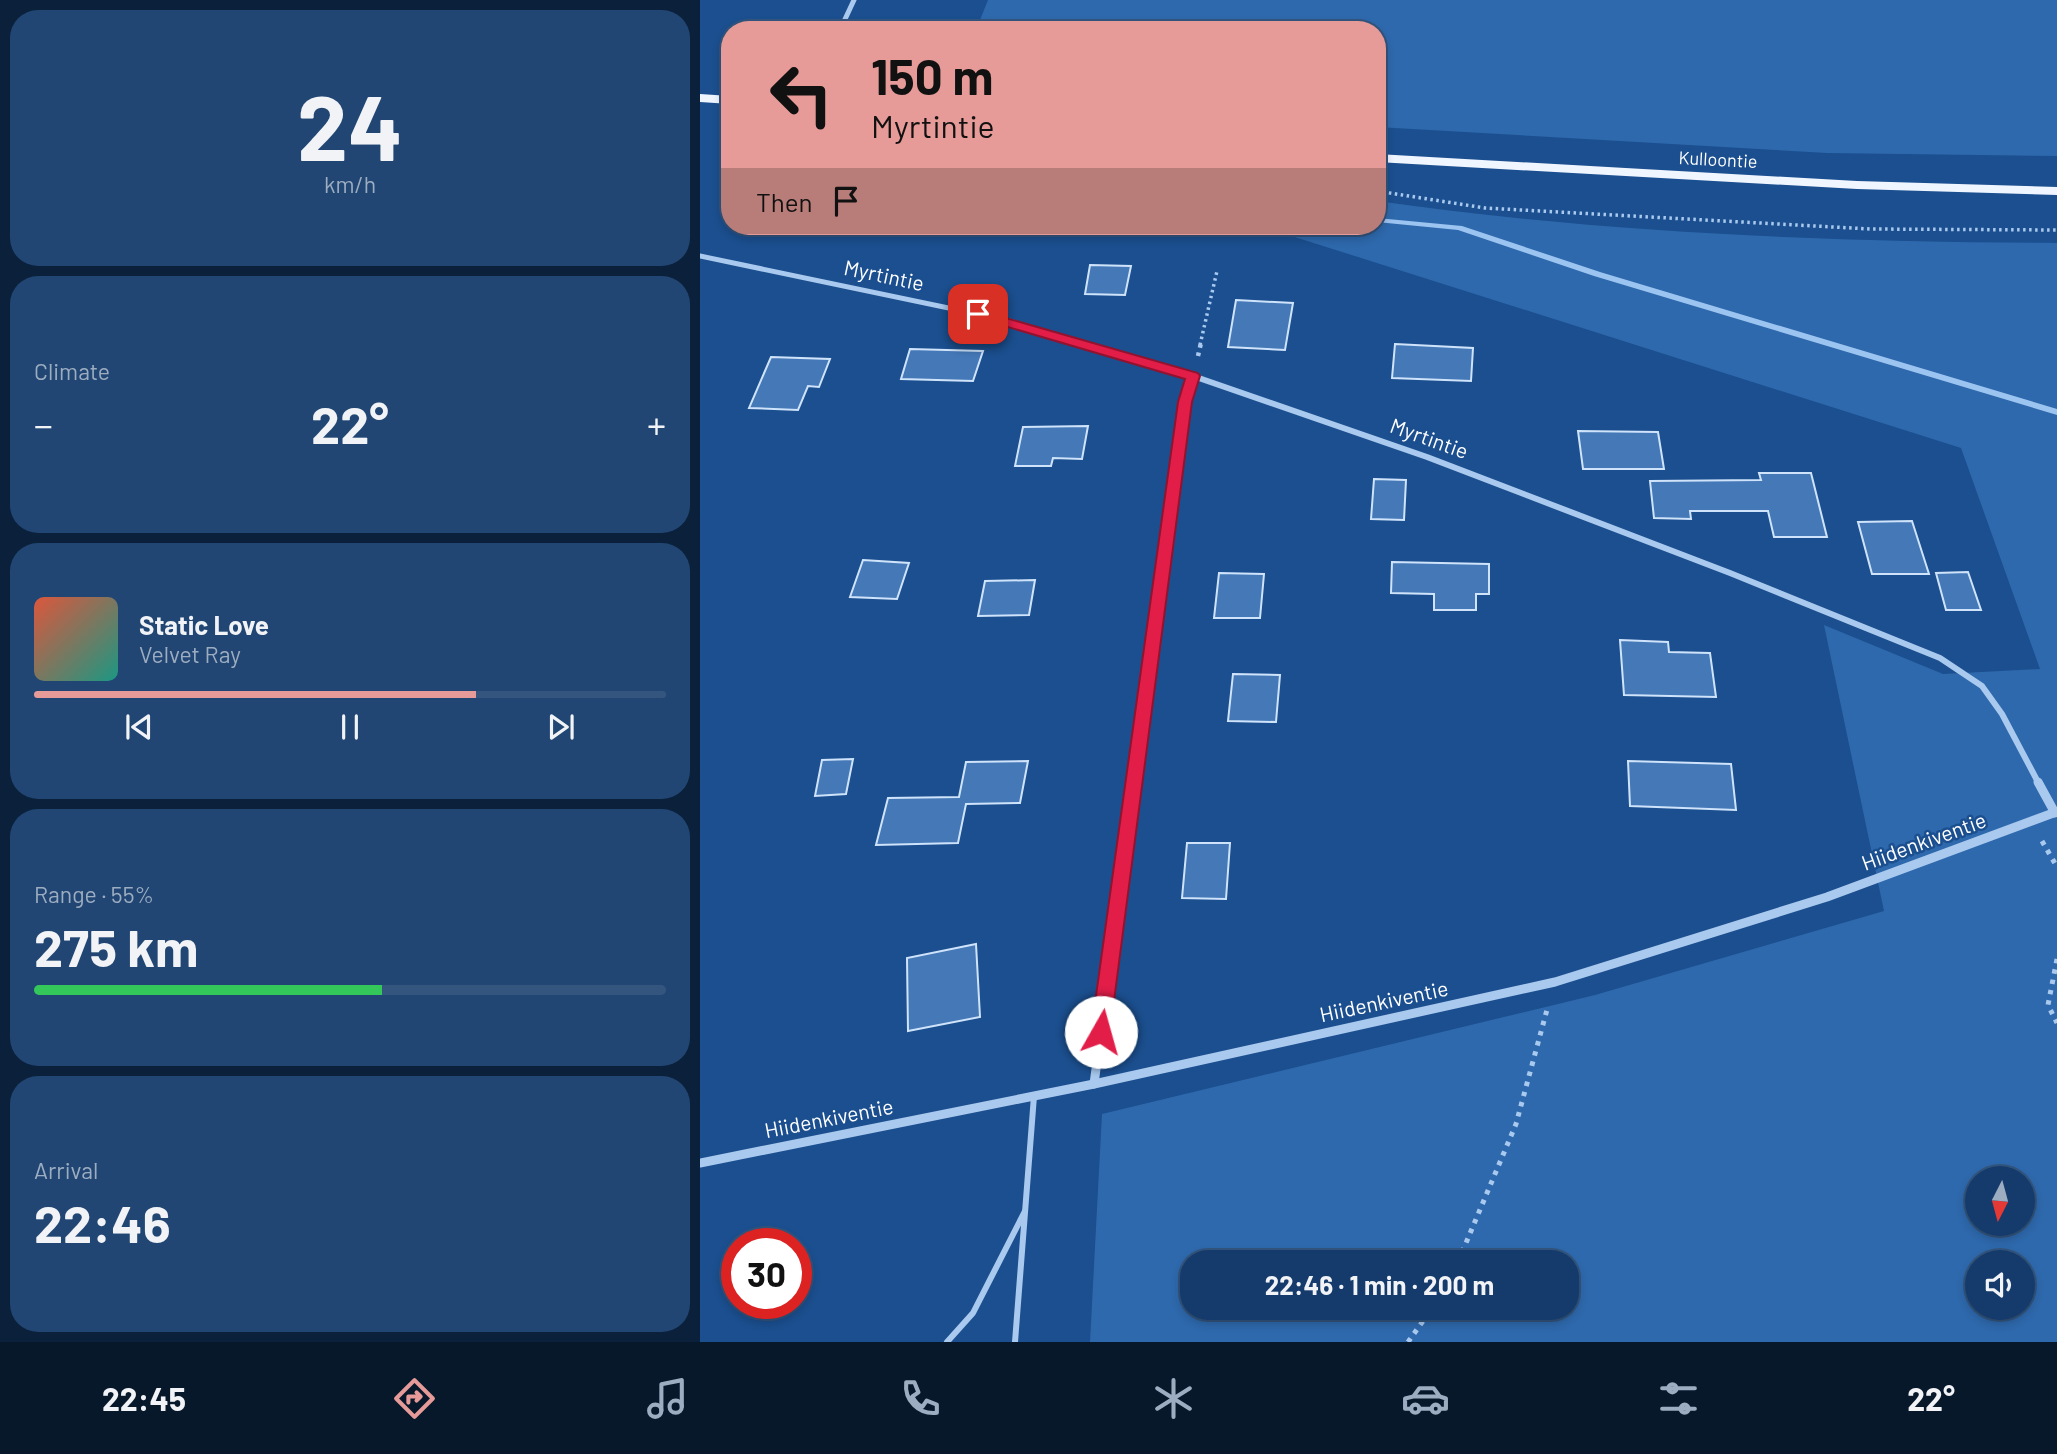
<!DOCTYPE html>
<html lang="en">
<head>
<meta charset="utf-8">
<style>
	:root { --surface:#143b6b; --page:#214673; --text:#f1f3f6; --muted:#9dadc1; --line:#33557e; --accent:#e69b98 }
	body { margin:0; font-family:Barlow,sans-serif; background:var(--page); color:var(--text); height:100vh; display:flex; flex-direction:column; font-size:26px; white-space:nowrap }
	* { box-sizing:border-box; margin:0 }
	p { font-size:23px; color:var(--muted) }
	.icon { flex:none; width:38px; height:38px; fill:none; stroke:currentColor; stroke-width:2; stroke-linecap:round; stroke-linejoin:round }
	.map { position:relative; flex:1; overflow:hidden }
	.side { display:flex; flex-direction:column; gap:10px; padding:10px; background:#0b203b; width:700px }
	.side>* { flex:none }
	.hud { position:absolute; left:21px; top:21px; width:665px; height:214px; border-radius:28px; box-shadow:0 4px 10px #0003,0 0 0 2px var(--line); background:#e69b98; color:#111; overflow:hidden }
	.needle { width:46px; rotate:186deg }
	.controls { position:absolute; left:1265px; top:1166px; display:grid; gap:14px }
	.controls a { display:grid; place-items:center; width:70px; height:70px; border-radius:50%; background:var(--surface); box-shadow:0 4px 10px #0003,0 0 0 2px var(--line); font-size:35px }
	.speed { position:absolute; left:21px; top:1228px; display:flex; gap:14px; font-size:35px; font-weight:700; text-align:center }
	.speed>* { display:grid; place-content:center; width:91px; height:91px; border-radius:50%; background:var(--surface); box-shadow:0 4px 10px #0003,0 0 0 2px var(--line); line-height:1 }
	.speed .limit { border:10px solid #d22; background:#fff; color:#111 }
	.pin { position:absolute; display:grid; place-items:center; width:60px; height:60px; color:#fff; margin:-30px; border-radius:14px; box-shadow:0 4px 10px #0006 }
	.me { position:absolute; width:77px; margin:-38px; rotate:7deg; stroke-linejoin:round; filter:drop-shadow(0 0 5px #0008) }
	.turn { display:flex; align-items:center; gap:24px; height:147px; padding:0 35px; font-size:32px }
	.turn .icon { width:91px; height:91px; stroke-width:2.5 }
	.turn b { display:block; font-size:49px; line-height:60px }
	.then { display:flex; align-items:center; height:66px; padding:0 35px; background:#0003; gap:14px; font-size:26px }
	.big { font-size:52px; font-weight:700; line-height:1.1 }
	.side .widget { flex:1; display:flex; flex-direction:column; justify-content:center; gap:10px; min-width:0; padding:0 24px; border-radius:28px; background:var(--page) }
	.side .dial { align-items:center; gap:0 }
	.dial b { font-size:91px; line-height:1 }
	.song { display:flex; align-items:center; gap:21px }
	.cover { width:84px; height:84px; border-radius:10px; background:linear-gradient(135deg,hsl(10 70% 55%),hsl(170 70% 35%)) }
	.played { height:7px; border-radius:4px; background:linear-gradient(90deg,var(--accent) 70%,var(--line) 70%) }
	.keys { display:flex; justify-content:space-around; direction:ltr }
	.heat { display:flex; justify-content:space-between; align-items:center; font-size:38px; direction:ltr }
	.charge { height:10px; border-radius:5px; background:linear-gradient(90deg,#34c759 55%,var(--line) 0) }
	.trip { position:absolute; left:480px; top:1250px; width:399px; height:70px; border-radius:28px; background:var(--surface); box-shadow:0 4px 10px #0003,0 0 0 2px var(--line); font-weight:700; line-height:70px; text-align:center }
	.tab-bar { display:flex; height:112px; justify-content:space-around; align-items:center; background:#08182b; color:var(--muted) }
	.tab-bar .icon { width:49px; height:49px }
	.tab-bar .on { color:var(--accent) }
	.tab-bar b { font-size:32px; color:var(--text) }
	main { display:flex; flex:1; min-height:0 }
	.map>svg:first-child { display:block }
</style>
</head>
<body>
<main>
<section class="side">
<div class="widget dial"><b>24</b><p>km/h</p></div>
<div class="widget"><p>Climate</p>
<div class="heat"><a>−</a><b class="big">22°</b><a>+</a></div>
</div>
<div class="widget">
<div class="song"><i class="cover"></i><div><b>Static Love</b><p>Velvet Ray</p></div></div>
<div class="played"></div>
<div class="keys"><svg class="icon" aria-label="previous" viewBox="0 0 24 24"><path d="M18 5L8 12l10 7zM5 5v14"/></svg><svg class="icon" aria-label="pause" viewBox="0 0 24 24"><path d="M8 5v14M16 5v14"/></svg><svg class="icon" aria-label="next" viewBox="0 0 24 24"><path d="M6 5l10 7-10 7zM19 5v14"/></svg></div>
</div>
<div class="widget"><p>Range · 55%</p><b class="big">275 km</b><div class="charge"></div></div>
<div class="widget"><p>Arrival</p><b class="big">22:46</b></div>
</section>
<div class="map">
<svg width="1357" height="1342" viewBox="0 0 1357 1342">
	<rect width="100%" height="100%" fill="#1b4f8f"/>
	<!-- green -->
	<g fill="#2e69ad" fill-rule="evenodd">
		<polygon points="288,0 1357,0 1357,156 1127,153 677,127 677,30 276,30"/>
		<path d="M677,201c225,32 453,41 680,42v1099h-967l12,-228 493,-119 289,-84 -60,-286 119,49 97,-5 -79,-221 -701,-222h117zM1278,1178h45v45h-45zM492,1262h374v45h-374zM1278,1262h45v45h-45z"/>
	</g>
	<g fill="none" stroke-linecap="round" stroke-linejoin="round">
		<!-- stream -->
		<polygon fill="#9cc4f0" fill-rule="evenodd" points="677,218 762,226 900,272 1357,409 1357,415 894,276 758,230 677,222"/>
	</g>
	<!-- building -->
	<g fill="#4478b7" stroke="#cfe3fa" stroke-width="2">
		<polygon points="390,265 431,266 425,295 385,294"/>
		<polygon points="536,300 593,303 585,350 528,347"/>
		<polygon points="695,344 773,348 771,381 692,378"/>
		<polygon points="210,349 283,351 273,381 201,379"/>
		<polygon points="71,357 130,359 119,387 108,386 98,410 49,408"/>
		<polygon points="388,426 382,459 353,458 351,466 315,466 323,427"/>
		<polygon points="878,431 958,432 964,469 883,469"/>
		<polygon points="1059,473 1111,473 1127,537 1074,537 1068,511 990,511 991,519 954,518 950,481 1061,480"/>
		<polygon points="674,479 706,480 704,520 671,519"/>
		<polygon points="1212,521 1229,574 1172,574 1158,522"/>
		<polygon points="163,560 209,563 197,599 150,597"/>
		<polygon points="692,562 789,564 789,594 776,594 776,610 734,610 734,594 691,593"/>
		<polygon points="1268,572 1281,610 1246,610 1236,573"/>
		<polygon points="519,573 564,574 560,618 514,618"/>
		<polygon points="335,580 329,615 278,616 285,581"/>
		<polygon points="920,640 968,642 969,652 1010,653 1016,697 924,695"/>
		<polygon points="533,674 580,675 576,722 528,721"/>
		<polygon points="153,759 146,794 115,796 122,760"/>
		<polygon points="328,761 320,803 266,804 258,843 176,845 188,798 259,797 266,762"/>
		<polygon points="928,761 1031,764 1036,810 930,806"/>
		<polygon points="487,843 530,843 526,899 482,898"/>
		<polygon points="276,944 280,1017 208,1031 207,958"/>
	</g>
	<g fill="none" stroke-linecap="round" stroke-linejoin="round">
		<!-- path-far2 -->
		<g stroke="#a9c9ee" stroke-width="3.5" stroke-dasharray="2.5 3.5" stroke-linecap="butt">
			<polyline points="677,191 785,208 1170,229 1357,230"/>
			<polyline points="500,345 517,271"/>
		</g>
		<!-- path-far1 -->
		<polyline stroke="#a9c9ee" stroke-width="4.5" stroke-dasharray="3.5 5" stroke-linecap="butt" points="498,356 501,343"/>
		<!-- path -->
		<g stroke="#a9c9ee" stroke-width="5" stroke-dasharray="4.5 6" stroke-linecap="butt">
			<polyline points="1342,841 1357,867"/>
			<polyline points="1357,959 1348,1005 1357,1023"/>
			<polyline points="758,1262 816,1124 848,1006"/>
			<polyline points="708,1342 733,1307"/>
		</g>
		<!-- lane -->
		<g stroke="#a9c9ee" stroke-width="6">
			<polyline points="247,1342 273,1313 325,1211"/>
			<polyline points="315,1342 334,1096"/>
		</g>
		<!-- street-far2 -->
		<g stroke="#a9c9ee" stroke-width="5">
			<polyline points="140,30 154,0"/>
			<polyline points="0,256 306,320 389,345"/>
		</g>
		<!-- street-far1 -->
		<g stroke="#a9c9ee" stroke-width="6">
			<polyline points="384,343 493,376 727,457 1030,573 1240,658 1282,686 1302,714 1339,784"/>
			<polyline points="434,784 485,402 493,376"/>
		</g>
		<!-- street -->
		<g stroke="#a9c9ee" stroke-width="9">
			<polyline points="1338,782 1355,813"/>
			<polyline points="394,1084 434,782"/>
			<polyline points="0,1163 394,1084 855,982 1127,897 1356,812"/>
		</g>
		<!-- primary -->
		<g fill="#f0f6ff" fill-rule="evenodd">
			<polygon points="0,94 30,96 30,104 0,102"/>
			<polygon points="677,154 1157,181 1357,187 1357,195 1157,189 677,162"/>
		</g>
	</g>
	<!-- route -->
	<polygon fill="#e11d48" stroke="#92132f" stroke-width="2" points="278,310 498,373 500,376 492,402 410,1032 407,1039 401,1041 394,1039 391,1032 478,402 485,379 274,317 274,311"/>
	<g text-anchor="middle" stroke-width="5" stroke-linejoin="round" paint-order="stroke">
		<!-- far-street labels -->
		<g font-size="18" fill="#fff" stroke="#1b4f8f">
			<text transform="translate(1018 160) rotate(3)" y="6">Kulloontie</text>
		</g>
		<!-- street labels -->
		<g font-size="21" fill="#fff" stroke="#1b4f8f">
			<text transform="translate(184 276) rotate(12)" y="7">Myrtintie</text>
			<text transform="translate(729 439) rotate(20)" y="7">Myrtintie</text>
			<text transform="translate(1224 842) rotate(-20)" y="7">Hiidenkiventie</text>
			<text transform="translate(684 1002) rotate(-12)" y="7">Hiidenkiventie</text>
			<text transform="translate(129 1119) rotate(-11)" y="7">Hiidenkiventie</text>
		</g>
	</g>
</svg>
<div class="controls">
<a><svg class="needle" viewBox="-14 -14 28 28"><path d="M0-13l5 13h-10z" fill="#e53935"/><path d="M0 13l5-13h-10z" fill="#9dadc1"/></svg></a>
<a><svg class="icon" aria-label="sound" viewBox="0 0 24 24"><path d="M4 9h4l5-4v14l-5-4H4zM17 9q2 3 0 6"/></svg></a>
</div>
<div class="speed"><div class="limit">30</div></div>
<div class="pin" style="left:278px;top:314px;background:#d93025"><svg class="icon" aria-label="arrive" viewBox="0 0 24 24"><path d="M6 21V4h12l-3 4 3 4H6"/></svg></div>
<svg class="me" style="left:401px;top:1032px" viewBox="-20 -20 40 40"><circle r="19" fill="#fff"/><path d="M0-13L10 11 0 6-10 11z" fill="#e11d48"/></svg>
<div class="trip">22:46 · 1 min · 200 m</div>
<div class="hud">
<div class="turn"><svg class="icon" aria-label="left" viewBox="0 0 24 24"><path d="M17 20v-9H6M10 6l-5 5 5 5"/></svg><div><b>150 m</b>Myrtintie</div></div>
<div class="then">Then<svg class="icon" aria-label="arrive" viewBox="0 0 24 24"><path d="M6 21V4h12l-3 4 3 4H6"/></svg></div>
</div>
</div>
</main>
<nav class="tab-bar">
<b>22:45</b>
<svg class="icon on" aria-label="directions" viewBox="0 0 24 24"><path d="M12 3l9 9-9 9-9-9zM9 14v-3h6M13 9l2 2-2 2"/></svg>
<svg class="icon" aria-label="music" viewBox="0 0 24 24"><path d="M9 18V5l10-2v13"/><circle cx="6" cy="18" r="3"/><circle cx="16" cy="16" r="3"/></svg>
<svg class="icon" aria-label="phone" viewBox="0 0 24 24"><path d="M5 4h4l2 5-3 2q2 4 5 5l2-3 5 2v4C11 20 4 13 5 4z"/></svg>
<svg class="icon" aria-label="climate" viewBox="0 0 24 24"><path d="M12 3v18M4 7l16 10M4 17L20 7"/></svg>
<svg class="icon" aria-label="car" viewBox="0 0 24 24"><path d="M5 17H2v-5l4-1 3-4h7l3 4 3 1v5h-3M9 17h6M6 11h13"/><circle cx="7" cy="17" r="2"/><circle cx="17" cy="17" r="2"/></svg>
<svg class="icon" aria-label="filters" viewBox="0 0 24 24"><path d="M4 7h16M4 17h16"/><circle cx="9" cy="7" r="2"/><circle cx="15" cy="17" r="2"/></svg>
<b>22°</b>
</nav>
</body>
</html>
